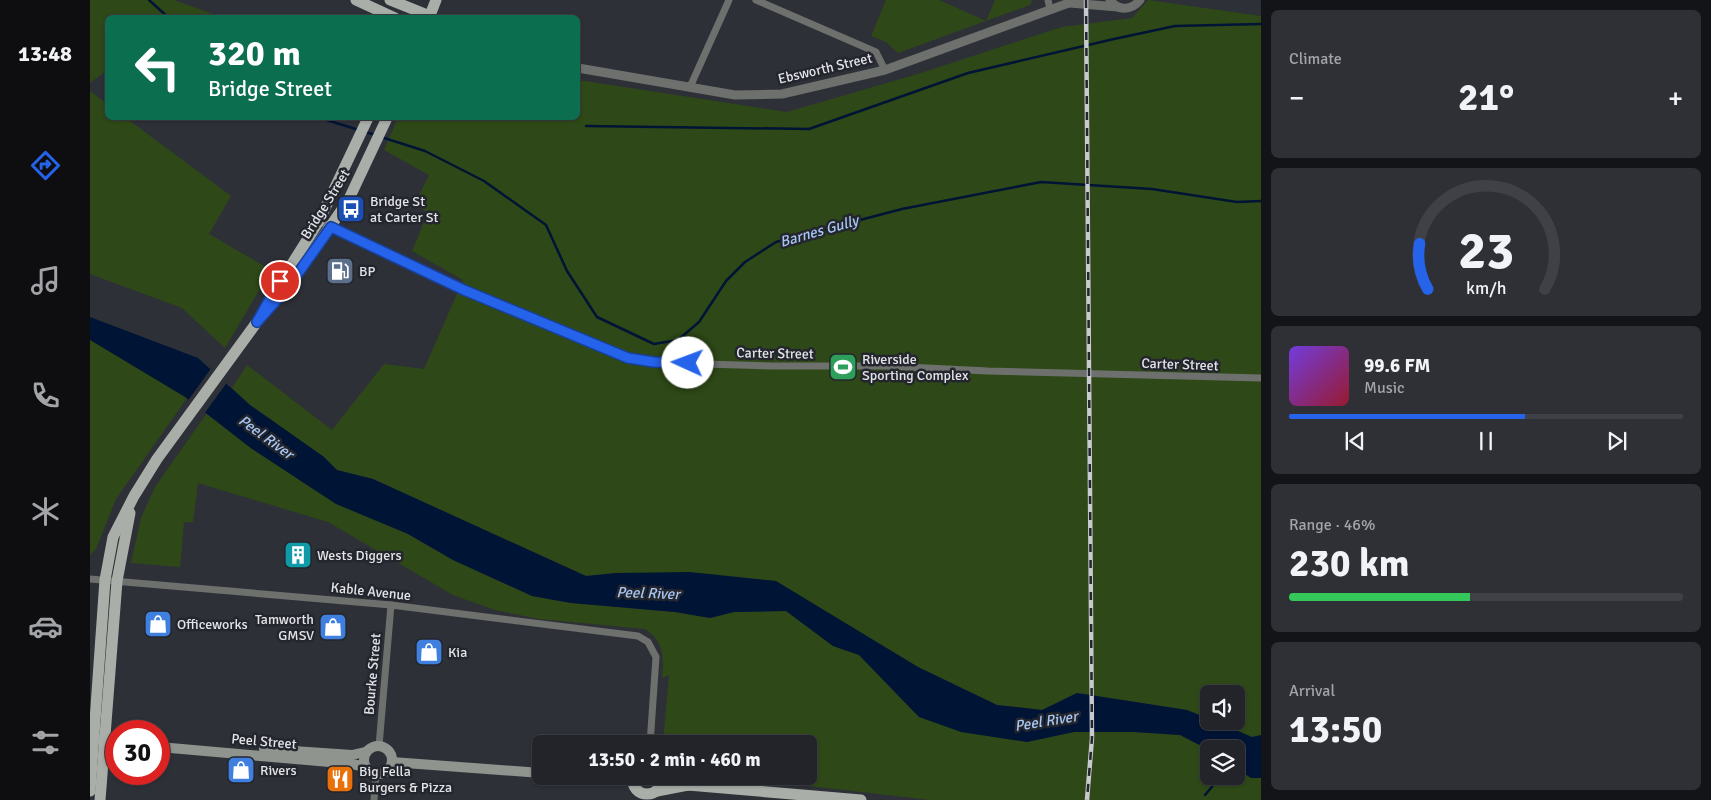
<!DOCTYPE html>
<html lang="en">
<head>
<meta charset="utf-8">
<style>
	:root { --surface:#222429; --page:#2e3035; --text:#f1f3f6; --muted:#a2a4a8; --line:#3f4146; --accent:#2563eb }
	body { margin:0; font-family:Signika,sans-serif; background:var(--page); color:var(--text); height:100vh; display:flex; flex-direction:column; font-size:19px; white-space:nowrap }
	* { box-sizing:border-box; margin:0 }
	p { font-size:16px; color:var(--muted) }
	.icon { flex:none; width:28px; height:28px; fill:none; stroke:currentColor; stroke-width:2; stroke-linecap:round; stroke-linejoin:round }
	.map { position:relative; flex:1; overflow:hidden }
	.panel { display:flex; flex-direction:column; gap:10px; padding:10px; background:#131417; width:450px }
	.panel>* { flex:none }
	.top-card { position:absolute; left:15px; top:15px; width:475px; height:105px; border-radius:8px; box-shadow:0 1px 4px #0004,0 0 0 1px var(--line); background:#0b6e4f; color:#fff; overflow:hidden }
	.controls { position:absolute; left:1110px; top:685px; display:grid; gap:10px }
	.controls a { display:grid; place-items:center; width:45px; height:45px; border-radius:8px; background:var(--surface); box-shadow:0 1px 4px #0004,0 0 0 1px var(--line); font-size:25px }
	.speed { position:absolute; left:15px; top:720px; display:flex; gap:10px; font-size:25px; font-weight:700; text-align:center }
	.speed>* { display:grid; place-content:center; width:65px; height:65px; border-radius:50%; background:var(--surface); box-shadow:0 1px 4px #0004,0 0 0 1px var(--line); line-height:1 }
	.speed .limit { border:8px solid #d22; background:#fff; color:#111 }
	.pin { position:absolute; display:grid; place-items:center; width:42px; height:42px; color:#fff; margin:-21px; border:2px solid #fff; border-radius:50%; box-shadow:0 1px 5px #0007 }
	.me { position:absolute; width:55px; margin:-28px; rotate:272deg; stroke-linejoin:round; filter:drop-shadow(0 0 4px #0008) }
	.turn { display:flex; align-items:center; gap:18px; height:105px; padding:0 20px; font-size:22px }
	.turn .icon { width:65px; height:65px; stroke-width:2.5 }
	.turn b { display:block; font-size:35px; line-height:42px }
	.big { font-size:38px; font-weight:700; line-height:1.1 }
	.panel .widget { flex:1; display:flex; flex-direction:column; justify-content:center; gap:8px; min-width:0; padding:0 18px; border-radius:8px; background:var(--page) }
	.panel .dial { align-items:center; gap:0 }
	.dial svg { height:130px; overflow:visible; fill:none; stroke:var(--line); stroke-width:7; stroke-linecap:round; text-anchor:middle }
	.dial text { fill:var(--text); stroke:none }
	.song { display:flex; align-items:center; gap:15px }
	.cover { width:60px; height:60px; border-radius:8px; background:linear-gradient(135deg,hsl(260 70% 55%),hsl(350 70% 35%)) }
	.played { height:5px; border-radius:2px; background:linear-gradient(90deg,var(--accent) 60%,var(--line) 60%) }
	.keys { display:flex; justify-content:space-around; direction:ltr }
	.heat { display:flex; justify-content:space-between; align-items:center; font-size:28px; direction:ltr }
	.charge { height:8px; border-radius:4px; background:linear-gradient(90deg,#34c759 46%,var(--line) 0) }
	.trip { position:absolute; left:442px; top:735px; width:285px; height:50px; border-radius:8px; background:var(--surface); box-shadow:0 1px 4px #0004,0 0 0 1px var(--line); font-weight:700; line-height:50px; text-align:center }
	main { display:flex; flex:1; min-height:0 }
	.tabs { display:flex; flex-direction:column; width:90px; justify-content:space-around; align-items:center; background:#0e0e10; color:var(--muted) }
	.tabs .icon { width:35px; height:35px }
	.tabs .on { color:var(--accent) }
	.tabs b { font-size:22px; color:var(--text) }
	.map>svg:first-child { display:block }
</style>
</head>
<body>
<main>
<nav class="tabs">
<b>13:48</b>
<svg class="icon on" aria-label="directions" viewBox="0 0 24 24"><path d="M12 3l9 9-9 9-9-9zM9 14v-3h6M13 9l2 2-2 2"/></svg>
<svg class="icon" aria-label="music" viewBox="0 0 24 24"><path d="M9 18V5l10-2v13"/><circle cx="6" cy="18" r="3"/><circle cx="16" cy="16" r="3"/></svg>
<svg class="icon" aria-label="phone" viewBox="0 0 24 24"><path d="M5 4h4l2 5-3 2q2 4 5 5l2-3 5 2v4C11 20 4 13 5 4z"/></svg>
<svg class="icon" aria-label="climate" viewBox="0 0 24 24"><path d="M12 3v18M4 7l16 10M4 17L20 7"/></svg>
<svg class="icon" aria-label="car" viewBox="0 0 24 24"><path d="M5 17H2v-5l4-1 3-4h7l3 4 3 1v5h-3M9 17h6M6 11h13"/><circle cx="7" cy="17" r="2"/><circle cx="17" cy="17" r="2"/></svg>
<svg class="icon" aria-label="filters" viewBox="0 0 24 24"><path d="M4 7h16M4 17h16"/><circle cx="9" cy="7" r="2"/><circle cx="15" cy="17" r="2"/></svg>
</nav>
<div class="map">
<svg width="1171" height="800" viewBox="0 0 1171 800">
	<rect width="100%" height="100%" fill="#2e3037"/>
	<!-- green -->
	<g fill="#2e4917">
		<polygon points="0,0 84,0 131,17 18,18 17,70 0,83"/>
		<polygon points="796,0 849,0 896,21 905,0 942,0 940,5 808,53 796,42 781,36"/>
		<polygon points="1058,0 1171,16 1171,735 1162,737 1124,721 1146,721 1146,694 1119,694 1119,719 1097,710 987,693 952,710 907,705 828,667 685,581 526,573 496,576 283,479 247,470 234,457 160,405 142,388 157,365 242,430 294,364 334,369 373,280 322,251 338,213 325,203 339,175 294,150 308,118 488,118 488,80 697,112 831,73 972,27 1042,18"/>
		<polygon points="0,91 17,104 18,118 36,118 141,196 119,234 181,270 135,348 92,308 0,274"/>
		<polygon points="0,333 102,391 26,499 6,549 0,555"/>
		<path d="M117,413l201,121 45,26 79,36 39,7 104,9 35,6 24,-6 52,-1 47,35 26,9 60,62 108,25 47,-10h60l46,3 29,15v26h27v-8l15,10h10v22h-331l-182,-21 -51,-3h112v-32h-146l6,-69 -7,3c2,-21 2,-37 -17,-49l-106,-10 -44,-9 -42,-15 -125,-73 -130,-39 -5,39h-9l-4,45 -49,-4 10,-45 14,-31z"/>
	</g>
	<!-- water -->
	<polygon fill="#001435" points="0,317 108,358 160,405 234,457 247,470 283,479 496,576 526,573 600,572 686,581 828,667 907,705 952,710 987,693 1097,710 1119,719 1119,721 1124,721 1162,737 1171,735 1171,778 1161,778 1146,768 1146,749 1119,750 1090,735 1044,732 984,732 937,742 871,732 829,717 769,655 743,646 696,611 644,612 620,618 585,612 481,603 442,596 363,560 318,534 246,504 162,449 95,397 0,340"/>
	<!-- pier -->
	<polygon fill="#2e3037" points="122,367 138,381 114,414 97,402"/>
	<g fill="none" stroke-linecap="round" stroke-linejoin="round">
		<!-- stream -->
		<g stroke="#001435" stroke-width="2.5">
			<polyline points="59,0 79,18"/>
			<polyline points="230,118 269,130"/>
			<polyline points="496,126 719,129 878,73 1024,39 1085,26 1171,24"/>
			<polyline points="275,132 286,135"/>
			<polyline points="291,137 335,151 394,181 456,225 477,271 507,317 564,344 588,340 609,322 636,281 655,262 686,242 812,209 951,182 1062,189 1147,202 1171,201"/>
			<polyline points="1115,795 1131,776"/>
		</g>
		<!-- minor -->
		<g stroke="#6d706d" stroke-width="7">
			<polyline points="666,0 786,52 795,70"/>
			<polyline points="958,0 960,9"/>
			<polyline points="600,87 639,0"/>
			<polyline points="229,221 374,290 538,358 581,363 682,366 796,366 898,371 1171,378"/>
			<polyline points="0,579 301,605 548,636 558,642 566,657 560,744"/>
			<polyline points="289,746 301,605"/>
			<polyline points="284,800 286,774"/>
		</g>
		<!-- tertiary -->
		<g stroke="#6d706d" stroke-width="9">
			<path d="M1020,0c8,11 21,11 30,0"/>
			<polyline points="980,3 1028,7"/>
			<polyline points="488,68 645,95 692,94 795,70 987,0"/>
		</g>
		<!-- secondary -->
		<g stroke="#8f948f" stroke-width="10">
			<polyline points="8,739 26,740"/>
			<circle cx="288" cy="760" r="14"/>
			<polyline points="69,747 262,764 276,767"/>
			<polyline points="174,749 262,755 275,752"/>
			<polyline points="302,762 451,773"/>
			<polyline points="495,776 543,780"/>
		</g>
		<!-- primary -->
		<g stroke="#a9afa8" stroke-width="11">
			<polyline points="266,0 305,18"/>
			<polyline points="300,0 340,16"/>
			<polyline points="339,18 346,0"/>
			<polyline points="178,302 229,221 278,118"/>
			<path d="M543,776c-4,24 32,24 28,0"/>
			<polyline points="580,776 598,785"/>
			<polyline points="0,791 15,580 23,537 44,496 67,459 167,322 199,286 258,201 297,118"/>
			<polyline points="567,791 598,785 771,800"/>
			<polyline points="10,800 27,581 40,513"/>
		</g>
		<defs>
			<polyline id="rail" points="996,0 1002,738 997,800"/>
		</defs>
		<!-- rail casing -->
		<use href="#rail" stroke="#c9cacf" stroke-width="4.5"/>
		<!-- rail -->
		<use href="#rail" stroke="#24262d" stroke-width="2.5" stroke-dasharray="8" stroke-linecap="butt"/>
	</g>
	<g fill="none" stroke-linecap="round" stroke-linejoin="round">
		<defs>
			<polyline id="route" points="190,281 167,322 199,286 241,227 374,290 538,358 564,362 598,363"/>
		</defs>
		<!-- route casing -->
		<use href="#route" stroke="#184099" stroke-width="12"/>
		<!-- route -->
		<use href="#route" stroke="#2563eb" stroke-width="9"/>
	</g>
	<!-- icons -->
	<defs>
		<symbol id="bus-square" viewBox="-11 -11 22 22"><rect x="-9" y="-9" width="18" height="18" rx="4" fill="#1a4fb4" stroke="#24262d"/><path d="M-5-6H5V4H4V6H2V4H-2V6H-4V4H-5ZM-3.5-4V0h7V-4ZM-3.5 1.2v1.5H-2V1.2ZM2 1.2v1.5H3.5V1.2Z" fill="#fff"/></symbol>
		<symbol id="fuel-square" viewBox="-11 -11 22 22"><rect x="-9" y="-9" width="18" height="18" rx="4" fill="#5c6f8a" stroke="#24262d"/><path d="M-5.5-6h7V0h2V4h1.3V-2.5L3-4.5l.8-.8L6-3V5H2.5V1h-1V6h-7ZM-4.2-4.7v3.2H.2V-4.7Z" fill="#fff"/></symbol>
		<symbol id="stadium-square" viewBox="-11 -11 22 22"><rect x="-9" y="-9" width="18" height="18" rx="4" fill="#2e9e5b" stroke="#24262d"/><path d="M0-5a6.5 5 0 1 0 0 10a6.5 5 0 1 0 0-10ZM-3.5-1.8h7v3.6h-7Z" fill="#fff"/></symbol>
		<symbol id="building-square" viewBox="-11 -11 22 22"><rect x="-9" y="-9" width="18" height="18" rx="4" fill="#0f9aa8" stroke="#24262d"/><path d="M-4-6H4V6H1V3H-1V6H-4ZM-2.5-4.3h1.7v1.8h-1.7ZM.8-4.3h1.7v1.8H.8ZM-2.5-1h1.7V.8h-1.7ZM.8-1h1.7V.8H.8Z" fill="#fff"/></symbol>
		<symbol id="shop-square" viewBox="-11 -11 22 22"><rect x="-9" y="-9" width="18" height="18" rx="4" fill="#3f7fe0" stroke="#24262d"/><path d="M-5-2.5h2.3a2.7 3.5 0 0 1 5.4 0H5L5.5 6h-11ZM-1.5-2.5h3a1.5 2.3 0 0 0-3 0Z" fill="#fff"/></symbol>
		<symbol id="restaurant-square" viewBox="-11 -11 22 22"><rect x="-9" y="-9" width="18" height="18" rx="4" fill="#e8710a" stroke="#24262d"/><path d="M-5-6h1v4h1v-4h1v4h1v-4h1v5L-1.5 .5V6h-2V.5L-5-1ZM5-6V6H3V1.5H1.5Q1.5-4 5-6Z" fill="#fff"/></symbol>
	</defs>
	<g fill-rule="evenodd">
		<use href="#bus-square" x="245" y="193" width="32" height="32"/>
		<use href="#fuel-square" x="234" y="255" width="32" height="32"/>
		<use href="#stadium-square" x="737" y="351" width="32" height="32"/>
		<use href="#building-square" x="192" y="539" width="32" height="32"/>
		<use href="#shop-square" x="52" y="608" width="32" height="32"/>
		<use href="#shop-square" x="227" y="611" width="32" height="32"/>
		<use href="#shop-square" x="323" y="636" width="32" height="32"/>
		<use href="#shop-square" x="135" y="754" width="32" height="32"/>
		<use href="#restaurant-square" x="234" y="763" width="32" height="32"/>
	</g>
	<g text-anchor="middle" stroke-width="5" stroke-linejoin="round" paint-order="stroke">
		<!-- street labels -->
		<g font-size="14" fill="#e3e4e9" stroke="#24262d">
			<text transform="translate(735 68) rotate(-13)" y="5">Ebsworth Street</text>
			<text transform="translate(235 204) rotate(-58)" y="5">Bridge Street</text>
			<text transform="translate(685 353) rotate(1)" y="5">Carter Street</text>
			<text transform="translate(1090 364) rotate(2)" y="5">Carter Street</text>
			<text transform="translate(281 591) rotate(6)" y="5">Kable Avenue</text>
			<text transform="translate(282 674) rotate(-85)" y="5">Bourke Street</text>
			<text transform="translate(174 741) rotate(5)" y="5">Peel Street</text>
		</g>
		<!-- poi labels -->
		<g font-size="14" fill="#e3e4e9" stroke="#24262d" text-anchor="start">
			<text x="280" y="206">Bridge St<tspan x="280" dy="16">at Carter St</tspan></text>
			<text x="269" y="276">BP</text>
			<text x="772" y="364">Riverside<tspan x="772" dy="16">Sporting Complex</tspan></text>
			<text x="227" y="560">Wests Diggers</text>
			<text x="224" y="624" text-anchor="end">Tamworth<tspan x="224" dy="16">GMSV</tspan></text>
			<text x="87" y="629">Officeworks</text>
			<text x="358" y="657">Kia</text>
			<text x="170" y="775">Rivers</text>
			<text x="269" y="776">Big Fella<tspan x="269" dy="16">Burgers &amp; Pizza</tspan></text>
		</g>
		<!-- water labels -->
		<g font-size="15" font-style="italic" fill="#a8c6f3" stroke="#24262d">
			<text transform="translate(729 231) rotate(-16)" y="5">Barnes Gully</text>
			<text transform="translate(176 437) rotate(36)" y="5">Peel River</text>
			<text transform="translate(558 593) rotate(2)" y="5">Peel River</text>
			<text transform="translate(956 721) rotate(-9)" y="5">Peel River</text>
		</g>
	</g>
</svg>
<div class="controls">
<a><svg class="icon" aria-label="sound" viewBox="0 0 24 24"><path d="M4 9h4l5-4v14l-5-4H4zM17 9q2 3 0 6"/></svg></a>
<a><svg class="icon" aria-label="layers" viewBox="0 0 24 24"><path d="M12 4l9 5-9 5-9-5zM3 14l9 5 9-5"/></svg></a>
</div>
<div class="speed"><div class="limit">30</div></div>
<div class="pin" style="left:190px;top:281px;background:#d93025"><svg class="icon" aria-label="arrive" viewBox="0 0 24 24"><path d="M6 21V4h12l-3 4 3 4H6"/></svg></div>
<svg class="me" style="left:598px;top:363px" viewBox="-20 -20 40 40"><circle r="19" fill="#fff"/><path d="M0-13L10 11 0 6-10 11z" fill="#2563eb"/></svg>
<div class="trip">13:50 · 2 min · 460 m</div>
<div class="top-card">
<div class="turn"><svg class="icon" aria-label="left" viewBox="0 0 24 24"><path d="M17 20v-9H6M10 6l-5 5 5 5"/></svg><div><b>320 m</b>Bridge Street</div></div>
</div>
</div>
<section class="panel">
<div class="widget"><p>Climate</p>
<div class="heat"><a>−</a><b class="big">21°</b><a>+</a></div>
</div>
<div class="widget dial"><svg viewBox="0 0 100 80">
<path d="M14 69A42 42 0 1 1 86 69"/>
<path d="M14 69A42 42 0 0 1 9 41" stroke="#2563eb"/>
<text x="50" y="56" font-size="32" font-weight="700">23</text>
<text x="50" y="72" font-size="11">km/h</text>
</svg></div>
<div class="widget">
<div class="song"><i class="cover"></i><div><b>99.6 FM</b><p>Music</p></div></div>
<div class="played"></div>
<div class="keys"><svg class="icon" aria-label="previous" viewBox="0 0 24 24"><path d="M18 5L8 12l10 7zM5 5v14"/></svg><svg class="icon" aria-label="pause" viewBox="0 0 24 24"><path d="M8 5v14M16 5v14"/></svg><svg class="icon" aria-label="next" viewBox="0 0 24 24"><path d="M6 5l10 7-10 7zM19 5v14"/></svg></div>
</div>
<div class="widget"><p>Range · 46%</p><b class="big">230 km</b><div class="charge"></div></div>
<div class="widget"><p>Arrival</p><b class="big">13:50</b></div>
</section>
</main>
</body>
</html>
